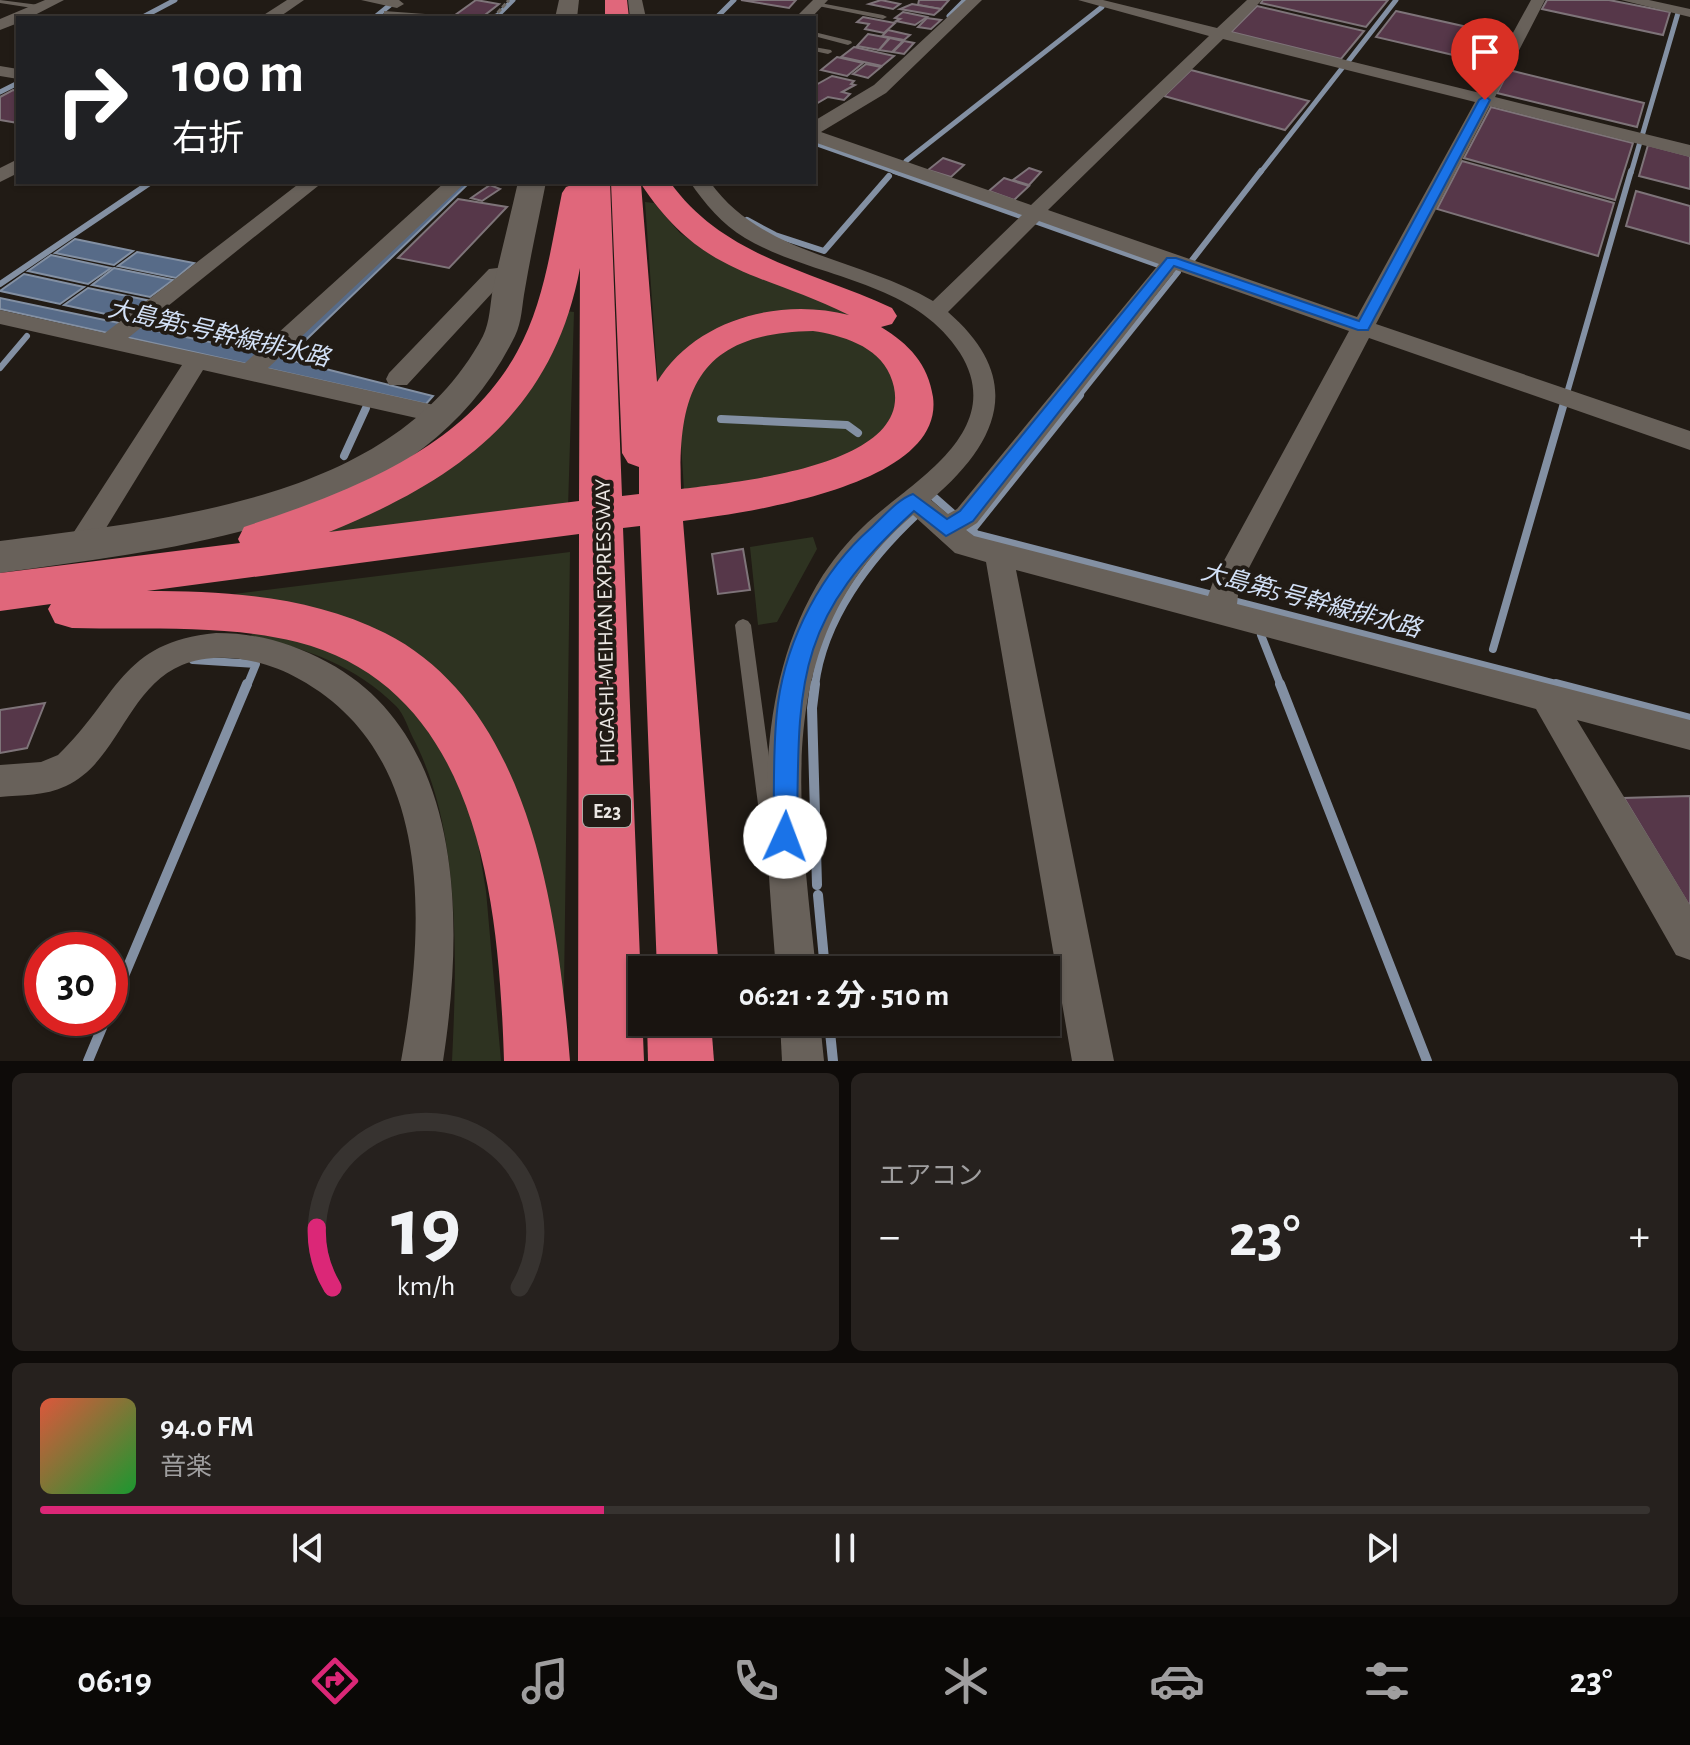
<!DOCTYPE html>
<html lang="ja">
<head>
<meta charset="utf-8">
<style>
	:root { --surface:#191410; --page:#26211e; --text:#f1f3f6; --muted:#9f9e9f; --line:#373330; --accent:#db2777 }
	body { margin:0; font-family:"Alegreya Sans","Noto Sans JP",sans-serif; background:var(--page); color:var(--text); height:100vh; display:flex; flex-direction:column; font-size:30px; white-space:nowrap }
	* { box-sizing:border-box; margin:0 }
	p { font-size:26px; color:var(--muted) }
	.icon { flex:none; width:44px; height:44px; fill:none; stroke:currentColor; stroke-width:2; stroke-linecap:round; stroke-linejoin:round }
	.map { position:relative; height:1061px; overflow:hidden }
	.details { display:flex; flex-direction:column; gap:12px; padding:12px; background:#0e0b09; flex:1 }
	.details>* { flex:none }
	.guide { position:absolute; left:16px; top:16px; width:800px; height:168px; border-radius:0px; box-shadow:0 2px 6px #0004,0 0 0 2px var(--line); background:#202124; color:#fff; overflow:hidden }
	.speed { position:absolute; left:24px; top:932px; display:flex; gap:16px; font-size:40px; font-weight:700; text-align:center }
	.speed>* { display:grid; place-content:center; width:104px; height:104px; border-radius:50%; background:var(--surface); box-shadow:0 2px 6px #0004,0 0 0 2px var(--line); line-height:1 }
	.speed .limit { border:12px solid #d22; background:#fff; color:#111 }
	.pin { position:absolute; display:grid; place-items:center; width:68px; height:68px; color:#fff; margin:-82px -34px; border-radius:50% 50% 50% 0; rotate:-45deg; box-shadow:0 0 8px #0007 }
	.pin .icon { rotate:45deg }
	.me { position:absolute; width:88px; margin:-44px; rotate:2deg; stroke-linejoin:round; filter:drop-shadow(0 0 6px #0008) }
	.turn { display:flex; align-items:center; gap:28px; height:168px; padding:0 24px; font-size:36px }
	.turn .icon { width:104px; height:104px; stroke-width:2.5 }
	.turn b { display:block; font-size:56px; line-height:68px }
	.big { font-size:60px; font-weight:700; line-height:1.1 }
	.details .card { flex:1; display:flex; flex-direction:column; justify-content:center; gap:12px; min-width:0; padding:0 28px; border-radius:12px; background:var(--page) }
	.details .dial { align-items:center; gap:0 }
	.dial svg { height:208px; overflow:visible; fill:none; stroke:var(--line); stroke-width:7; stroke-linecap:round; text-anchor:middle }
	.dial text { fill:var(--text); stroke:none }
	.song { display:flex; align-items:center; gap:24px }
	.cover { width:96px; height:96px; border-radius:12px; background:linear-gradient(135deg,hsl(10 70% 55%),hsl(130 70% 35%)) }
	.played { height:8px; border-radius:4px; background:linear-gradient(90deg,var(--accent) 35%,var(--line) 35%) }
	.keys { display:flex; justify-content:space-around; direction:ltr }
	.heat { display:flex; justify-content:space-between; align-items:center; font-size:44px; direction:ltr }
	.details .tiles { flex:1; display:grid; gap:12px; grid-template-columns:1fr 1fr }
	.card:last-child { grid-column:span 2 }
	.trip { position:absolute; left:628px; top:956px; width:432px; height:80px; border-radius:0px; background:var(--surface); box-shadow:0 2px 6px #0004,0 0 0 2px var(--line); font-weight:700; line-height:80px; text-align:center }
	.dock { display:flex; height:128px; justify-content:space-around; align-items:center; background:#0a0806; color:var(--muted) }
	.dock .icon { width:56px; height:56px }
	.dock .selected { color:var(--accent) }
	.dock b { font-size:36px; color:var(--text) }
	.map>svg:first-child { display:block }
</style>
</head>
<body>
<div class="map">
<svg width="1690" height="1061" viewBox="0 0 1690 1061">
	<rect width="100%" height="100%" fill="#211b15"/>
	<!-- green -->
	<g fill="#2e3321">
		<path d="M645,202l9,1 26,30 42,28 134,52 -8,6c-95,-13 -128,-11 -190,66z"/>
		<polygon points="566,311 574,312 568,508 291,544 443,466"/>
		<path d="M799,327l55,10 36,28c2,13 10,36 5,48 -22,59 -156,70 -211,77l-4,-62 14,-53 53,-40z"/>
		<polygon points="813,537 817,549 777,622 758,625 750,547"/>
		<polygon points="570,552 563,1061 450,684 234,594"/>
		<path d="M255,630l69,16 68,39 59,75 22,53 13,78 15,170h-49c5,-101 9,-232 -39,-323 -5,-10 -9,-24 -17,-32 -40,-40 -93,-60 -146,-69z"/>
	</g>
	<!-- water -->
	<g fill="#576b88" stroke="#8390a3" stroke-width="2">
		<polygon points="461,182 470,182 286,359 433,396 426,404 0,309 0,298 276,356"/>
		<polygon points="75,239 133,251 114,265 55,253"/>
		<polygon points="137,252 194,263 176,278 118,266"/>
		<polygon points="51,255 111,268 88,284 28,271"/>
		<polygon points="114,268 173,280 150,297 92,285"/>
		<polygon points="24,274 84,287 60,304 0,291"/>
		<polygon points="88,288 147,300 124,318 64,305"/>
	</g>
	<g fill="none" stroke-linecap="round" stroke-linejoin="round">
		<!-- stream-far3 -->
		<g stroke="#8390a3" stroke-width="5">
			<polyline points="949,16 965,0"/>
			<polyline points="141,18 175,0"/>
			<polyline points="374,18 390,5"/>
			<polyline points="495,18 513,0"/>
			<polyline points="716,18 734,0"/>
			<polyline points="1347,63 1396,0"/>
			<polyline points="0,92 18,83"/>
			<polyline points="1642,136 1678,13"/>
			<polyline points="814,143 899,173"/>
			<polyline points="906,161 1102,7"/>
			<polyline points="1260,173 1343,67"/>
			<polyline points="1631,173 1640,142"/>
		</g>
		<!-- stream-far2 -->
		<g stroke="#8390a3" stroke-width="6">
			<polyline points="894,171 1178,272 1078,397"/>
			<polyline points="747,220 775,235 824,251 889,176"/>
			<polyline points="1189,264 1261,171"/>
			<polyline points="0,284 151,182"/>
			<polyline points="0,368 27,336"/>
			<polyline points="1567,393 1631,171"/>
		</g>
		<!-- stream-far1 -->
		<g stroke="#8390a3" stroke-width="8">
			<polyline points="721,419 847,425 858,433"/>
			<polyline points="344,456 366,408"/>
			<polyline points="934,497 976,534 1217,596"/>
			<polyline points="972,530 1080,395"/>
			<polyline points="1230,600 1564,686"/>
			<polyline points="1261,635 1281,686"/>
			<polyline points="1493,649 1564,403"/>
			<polyline points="193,660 256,664 247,686"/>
			<path d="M815,686c8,-67 54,-127 102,-172"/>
		</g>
		<!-- stream -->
		<g stroke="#8390a3" stroke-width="10">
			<polyline points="815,684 812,708 817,885"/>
			<polyline points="1280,684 1427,1061"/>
			<polyline points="1556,684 1690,719"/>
			<polyline points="818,895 825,970"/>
			<polyline points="110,1009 247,684"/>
			<polyline points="829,1022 833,1061"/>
			<polyline points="88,1061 106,1018"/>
		</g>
	</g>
	<!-- building -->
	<g fill="#563749" stroke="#7e7479" stroke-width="2">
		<polygon points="476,0 499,4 481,18 451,18"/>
		<polygon points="741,0 796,0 789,8"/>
		<polygon points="881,0 900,4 893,9 869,4"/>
		<polygon points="949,0 941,9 918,5 919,0"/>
		<polygon points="1263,0 1388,0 1366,27 1261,3"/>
		<polygon points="1547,0 1609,0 1670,12 1663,35 1542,9"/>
		<polygon points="912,4 941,9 934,15 900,9"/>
		<polygon points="1257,6 1364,31 1341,59 1231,32"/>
		<polygon points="1396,11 1512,37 1496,65 1376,37"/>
		<polygon points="903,12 927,17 915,25 896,21 900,19 895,18"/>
		<polygon points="863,17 895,23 884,33 865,29 869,24 857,22"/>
		<polygon points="927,18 941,20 931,29 918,27"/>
		<polygon points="888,30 910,35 904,40 882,36"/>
		<polygon points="868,34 889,38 879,50 857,46"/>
		<polygon points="890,38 903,41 892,52 879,50"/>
		<polygon points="904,41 914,43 904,54 893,52"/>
		<polygon points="854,47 894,56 882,66 841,57"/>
		<polygon points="837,57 863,63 847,76 821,70"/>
		<polygon points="866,64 881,67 868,78 853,74"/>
		<polygon points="1191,70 1309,101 1285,130 1164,96"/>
		<polygon points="1509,70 1644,103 1637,127 1497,93"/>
		<polygon points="832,76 854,81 851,84 855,85 842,92 850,94 844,100 828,97 814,105 814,86"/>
		<polygon points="13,90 18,91 18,123 0,120 0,97"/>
		<polygon points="1491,107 1633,143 1615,200 1464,158"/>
		<polygon points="1648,145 1690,156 1690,189 1639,176"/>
		<polygon points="943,158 964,165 951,177 928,170"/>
		<polygon points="1462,161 1614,203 1598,256 1437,209"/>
		<polygon points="1029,168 1041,172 1029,185 1013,180"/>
		<polygon points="1004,178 1029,186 1014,200 989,191"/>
		<polygon points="490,185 500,189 482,201 471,198"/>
		<polygon points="1636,191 1690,206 1690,244 1626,226"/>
		<polygon points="458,199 507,207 449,268 398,258"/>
		<polygon points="743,549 750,590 718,594 712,554"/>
		<polygon points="45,703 27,748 0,753 0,710"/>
		<polygon points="1690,796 1690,907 1624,798"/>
	</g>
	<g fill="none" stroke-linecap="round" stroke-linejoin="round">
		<!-- path -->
		<polyline stroke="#6e6964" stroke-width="3" stroke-dasharray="5 2" stroke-linecap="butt" points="493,18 509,0"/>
		<!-- service -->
		<g fill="#68615a" fill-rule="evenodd">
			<polygon points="0,0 39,5 43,7 39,9 0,3"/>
			<polygon points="815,2 883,15 887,17 883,19 818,6 815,6"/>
			<polygon points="384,11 439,15 443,17 387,15 384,15"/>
			<polygon points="814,32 851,41 852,43 848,45 814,36"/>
			<polygon points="814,47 831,50 832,52 828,54 814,51"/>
			<polygon points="743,619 748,621 751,625 776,809 783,821 780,827 774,830 768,827 759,812 735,625 738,621"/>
		</g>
		<!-- minor -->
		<g fill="#68615a" fill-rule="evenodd">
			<polygon points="45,0 64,0 29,18 18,18 18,23 0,30 0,19"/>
			<polygon points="287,0 304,0 278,18 259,18"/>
			<polygon points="361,0 399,0 404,4 397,8"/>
			<polygon points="628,0 642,0 646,18 630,18"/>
			<polygon points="813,0 828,0 811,18 795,18"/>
			<path d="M966,0h16l-96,93 -65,39 210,73 178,-169 -131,-36h25l114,28 30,-28h15l-31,32 249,61 51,-93h14l-50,97 195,48v12l-200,-51 -114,218 314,107v19l-321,-112 -130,249 -2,17 453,116v30l-113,-30 113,185v55l-14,-5 -140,-246 -520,-139 98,491h-42l-86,-499 -31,-9 -42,-38c-144,123 -114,287 -97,455h-40c-10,-133 -28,-276 47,-395 14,-21 32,-42 52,-59 47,-40 131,-89 85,-163 -47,-74 -146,-74 -215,-115 -23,-14 -40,-34 -55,-56h20c52,73 150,76 223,119l89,-86 -208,-73v-21l60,-36zM1223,39l252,63 -118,215 -309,-107zM1039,221l120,43 -202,245 -9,5 -17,-14c69,-59 94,-121 17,-188zM1176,270l173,61 -135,248 -6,17 -234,-60 -8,-6 11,-7z"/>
			<polygon points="1621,0 1649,0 1690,9 1690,17"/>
			<polygon points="0,66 18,69 18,79 0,76"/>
			<polygon points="18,159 18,173 0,182 0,168"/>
			<polygon points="301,182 323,182 128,338 245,363 445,182 466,182 268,368 452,409 456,415 452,421 443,424 203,370 90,554 80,557 70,554 66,546 70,538 182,365 0,324 0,310 105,333"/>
			<polygon points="513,266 521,267 524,272 521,277 504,280 407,385 389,385 386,379 389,373 489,269"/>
			<path d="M216,633c41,0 75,10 111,29 139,74 137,264 116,399h-42c24,-133 35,-307 -102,-382 -33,-19 -81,-29 -117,-14 -55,23 -64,97 -116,121 -21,10 -44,9 -66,11v-32l41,-3 17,-7c60,-57 62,-113 158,-122z"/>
			<polygon points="780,1022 820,1022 824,1061 782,1061"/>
		</g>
		<!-- secondary -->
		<g fill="#68615a" fill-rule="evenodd">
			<polygon points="559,0 579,0 577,18 555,18"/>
			<path d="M518,182h28c-7,36 -15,71 -21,107 -3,15 -3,33 -10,47 -93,190 -329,211 -515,237v-32c165,-22 395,-39 483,-205 7,-14 7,-32 10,-48 8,-35 17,-71 25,-106z"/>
		</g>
		<!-- motorway -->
		<g fill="#e0677b" fill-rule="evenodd">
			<polygon points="605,0 627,0 629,18 605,18"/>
			<path d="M580,182h30l12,314 17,-2v-27l-11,-4 -6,-10 -11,-271h59c53,75 143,89 222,126l5,8 -5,8 -11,3c28,17 47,37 52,70 12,90 -190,116 -250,124l36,449h-62l-17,-444 -17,2 21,533h-66l1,-527 -432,57c80,0 164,5 238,42 147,74 173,283 185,428h-66c-5,-157 -23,-372 -207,-419 -72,-18 -151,-12 -225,-14l-17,-5 -7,-14 3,-5 -51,7v-38l240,-30 -2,-4 6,-12c101,-34 219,-76 273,-175 27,-48 34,-106 45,-159l4,-6zM641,184c61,92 118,87 208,131 -69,-18 -154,4 -192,67zM580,268l-1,233 -250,31c129,-52 224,-120 251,-264zM813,331c28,4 65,15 77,44 39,91 -156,107 -209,114 -4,-102 20,-156 132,-158z"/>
			<polygon points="647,1022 711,1022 714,1061 648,1061"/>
		</g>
	</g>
	<!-- route -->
	<path fill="#1a73e8" stroke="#114b97" stroke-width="2" d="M1485,96l5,4 -122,230h-10l-184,-64 -201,255 -27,15 -32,-25c-122,111 -115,172 -117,326l-4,8 -8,3 -8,-3 -4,-8c2,-44 -1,-91 5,-134 9,-65 44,-132 93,-175 12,-11 27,-29 42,-34l34,25 13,-8 207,-253h9l183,63 120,-221z"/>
	<g text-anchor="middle" stroke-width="8" stroke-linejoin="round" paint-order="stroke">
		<!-- shield labels -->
		<rect fill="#211b15" stroke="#aeaaa5" stroke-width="2" x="583" y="795" width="48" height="32" rx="6"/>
		<g font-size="20" font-weight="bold" fill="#ebe7e3">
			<text x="607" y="818">E23</text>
		</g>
		<!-- street labels -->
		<g font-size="22" fill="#ebe7e3" stroke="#211b15">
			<text transform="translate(604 621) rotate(-91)" y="8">HIGASHI-MEIHAN EXPRESSWAY</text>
		</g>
		<!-- water labels -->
		<g font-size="24" font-style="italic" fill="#d3e1f7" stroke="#211b15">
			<text transform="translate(219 333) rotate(13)" y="8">大島第5号幹線排水路</text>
			<text transform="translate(1311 600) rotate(15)" y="8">大島第5号幹線排水路</text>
		</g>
	</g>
</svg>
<div class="speed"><div class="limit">30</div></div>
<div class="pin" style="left:1485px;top:100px;background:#d93025"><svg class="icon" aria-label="arrive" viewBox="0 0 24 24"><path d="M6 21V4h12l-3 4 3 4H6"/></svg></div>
<svg class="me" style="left:785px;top:837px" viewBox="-20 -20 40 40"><circle r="19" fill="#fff"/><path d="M0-13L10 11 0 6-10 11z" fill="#1a73e8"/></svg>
<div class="trip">06:21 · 2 分 · 510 m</div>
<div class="guide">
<div class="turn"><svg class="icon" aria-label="right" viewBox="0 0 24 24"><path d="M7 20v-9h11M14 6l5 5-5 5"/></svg><div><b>100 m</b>右折</div></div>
</div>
</div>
<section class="details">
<div class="tiles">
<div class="card dial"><svg viewBox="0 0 100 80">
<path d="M14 69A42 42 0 1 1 86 69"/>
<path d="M14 69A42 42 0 0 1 8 46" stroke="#db2777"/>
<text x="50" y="56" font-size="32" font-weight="700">19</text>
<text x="50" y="72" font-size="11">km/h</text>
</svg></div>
<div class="card"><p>エアコン</p>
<div class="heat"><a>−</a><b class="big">23°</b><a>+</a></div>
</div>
<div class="card">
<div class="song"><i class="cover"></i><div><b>94.0 FM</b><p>音楽</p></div></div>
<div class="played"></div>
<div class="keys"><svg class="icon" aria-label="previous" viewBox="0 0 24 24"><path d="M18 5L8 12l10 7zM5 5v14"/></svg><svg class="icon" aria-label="pause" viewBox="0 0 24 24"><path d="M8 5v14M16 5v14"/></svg><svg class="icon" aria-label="next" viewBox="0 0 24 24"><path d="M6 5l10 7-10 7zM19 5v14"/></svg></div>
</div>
</div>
</section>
<nav class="dock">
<b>06:19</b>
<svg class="icon selected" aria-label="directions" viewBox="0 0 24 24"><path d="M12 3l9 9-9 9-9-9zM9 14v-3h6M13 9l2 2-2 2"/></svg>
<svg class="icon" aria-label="music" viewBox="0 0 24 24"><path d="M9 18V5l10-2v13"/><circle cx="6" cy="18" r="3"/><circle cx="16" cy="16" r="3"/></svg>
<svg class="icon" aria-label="phone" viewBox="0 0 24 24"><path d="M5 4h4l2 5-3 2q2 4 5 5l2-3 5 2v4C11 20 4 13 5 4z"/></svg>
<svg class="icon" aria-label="climate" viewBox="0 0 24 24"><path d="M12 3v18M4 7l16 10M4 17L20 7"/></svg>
<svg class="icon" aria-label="car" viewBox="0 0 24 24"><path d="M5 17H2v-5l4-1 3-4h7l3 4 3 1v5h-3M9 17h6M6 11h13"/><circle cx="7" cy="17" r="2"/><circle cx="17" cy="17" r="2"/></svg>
<svg class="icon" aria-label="filters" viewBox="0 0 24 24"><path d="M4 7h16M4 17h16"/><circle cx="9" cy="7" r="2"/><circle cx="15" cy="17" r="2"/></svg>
<b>23°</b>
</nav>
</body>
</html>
